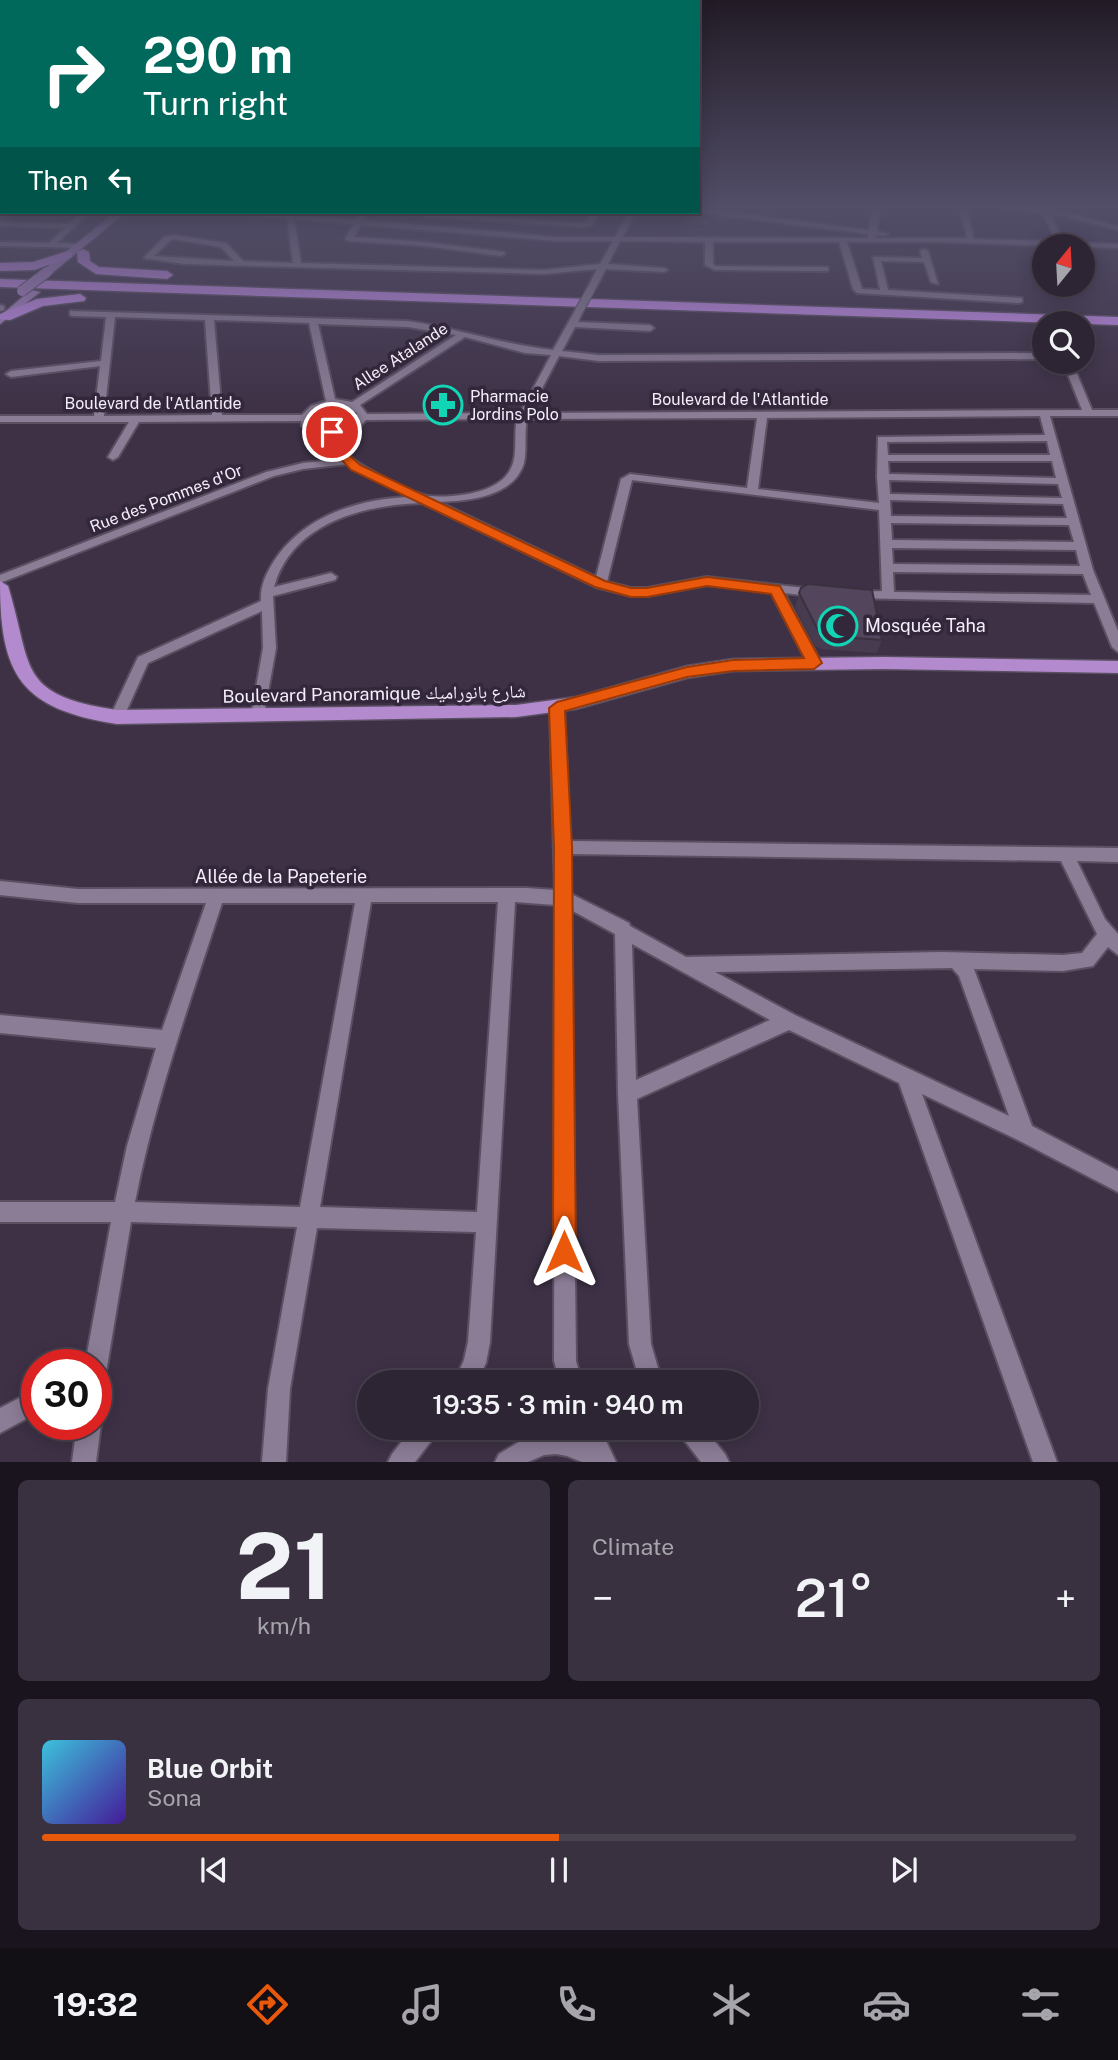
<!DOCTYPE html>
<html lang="en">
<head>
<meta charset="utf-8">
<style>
	:root { --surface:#2e2534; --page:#3a3140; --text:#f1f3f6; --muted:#a7a5ac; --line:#49424f; --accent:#ea580c }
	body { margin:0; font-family:"Public Sans","Noto Naskh Arabic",sans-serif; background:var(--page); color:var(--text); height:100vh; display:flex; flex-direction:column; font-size:26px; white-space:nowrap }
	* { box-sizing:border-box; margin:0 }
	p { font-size:23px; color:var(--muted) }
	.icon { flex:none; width:38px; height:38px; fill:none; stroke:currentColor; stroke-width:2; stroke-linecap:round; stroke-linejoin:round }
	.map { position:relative; height:1462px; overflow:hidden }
	.drawer { display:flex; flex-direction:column; gap:18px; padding:18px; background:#19141d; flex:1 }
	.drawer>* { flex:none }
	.top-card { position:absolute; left:0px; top:0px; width:700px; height:214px; box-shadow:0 4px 18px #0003,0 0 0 2px var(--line); background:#00695c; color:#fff; overflow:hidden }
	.needle { width:46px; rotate:18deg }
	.tools { position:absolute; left:1032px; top:234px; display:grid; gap:14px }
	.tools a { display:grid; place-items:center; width:63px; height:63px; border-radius:50%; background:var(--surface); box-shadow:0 4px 18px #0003,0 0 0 2px var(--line); font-size:35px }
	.speed { position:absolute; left:21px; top:1349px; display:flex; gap:14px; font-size:35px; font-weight:700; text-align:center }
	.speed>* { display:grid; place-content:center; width:91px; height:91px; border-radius:50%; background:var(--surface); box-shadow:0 4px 18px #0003,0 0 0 2px var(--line); line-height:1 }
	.speed .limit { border:10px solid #d22; background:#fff; color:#111 }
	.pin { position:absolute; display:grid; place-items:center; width:60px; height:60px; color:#fff; margin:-30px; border:4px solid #fff; border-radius:50%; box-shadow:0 2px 7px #0007 }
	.me { position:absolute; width:77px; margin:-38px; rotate:0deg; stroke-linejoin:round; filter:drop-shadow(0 0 5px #0008) }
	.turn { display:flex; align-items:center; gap:24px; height:147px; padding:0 28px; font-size:32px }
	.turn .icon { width:91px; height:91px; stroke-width:2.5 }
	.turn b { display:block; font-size:49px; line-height:60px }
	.then { display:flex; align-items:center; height:66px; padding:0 28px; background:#0003; gap:14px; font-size:26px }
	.big { font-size:52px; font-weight:600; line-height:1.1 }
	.drawer .card { flex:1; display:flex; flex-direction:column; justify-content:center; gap:10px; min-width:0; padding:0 24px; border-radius:10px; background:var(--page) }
	.drawer .dial { align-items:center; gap:0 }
	.dial b { font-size:91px; line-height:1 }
	.song { display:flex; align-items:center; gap:21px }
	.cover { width:84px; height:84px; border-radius:10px; background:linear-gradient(135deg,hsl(190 70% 55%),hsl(260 70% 35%)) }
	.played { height:7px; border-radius:4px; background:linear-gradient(90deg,var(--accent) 50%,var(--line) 50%) }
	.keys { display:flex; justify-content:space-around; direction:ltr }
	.heat { display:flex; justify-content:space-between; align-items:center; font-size:38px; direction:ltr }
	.drawer .tiles { flex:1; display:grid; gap:18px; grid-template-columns:1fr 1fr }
	.card:last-child { grid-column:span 2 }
	.trip { position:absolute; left:357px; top:1370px; width:402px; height:70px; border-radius:35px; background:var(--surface); box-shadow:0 4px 18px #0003,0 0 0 2px var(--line); font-weight:600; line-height:70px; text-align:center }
	.tab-bar { display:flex; height:112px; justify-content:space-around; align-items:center; background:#120f15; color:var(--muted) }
	.tab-bar .icon { width:49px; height:49px }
	.tab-bar .active { color:var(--accent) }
	.tab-bar b { font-size:32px; color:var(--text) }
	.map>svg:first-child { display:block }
</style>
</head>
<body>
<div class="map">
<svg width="1118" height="1462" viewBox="0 0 1118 1462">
	<rect width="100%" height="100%" fill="#3e3146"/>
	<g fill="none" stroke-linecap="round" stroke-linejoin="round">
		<defs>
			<g id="minor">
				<path d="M698,208l171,22 4,-22h7l-3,23 11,3 -4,2 -8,-1 -1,3h92l-7,-30h7l7,31 82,2 -13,-27 -41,-6h47l69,18v4l-66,-17 -2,1 14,28 54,2v4l-182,-6h-89l15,47 18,1 -7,-33 49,1 -2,-7 4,-2 4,2 10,33 -7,-2 -7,-20 -43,-1 7,29 134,8v4l-3,1 -162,-10 -4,-4 -14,-47h-126v22l3,2 112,1v4h-3l-110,-1 -10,-5v-23l-85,-1 -12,23 56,4 4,2 -4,2 -58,-3 -12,22 -4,2 -4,-2 11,-22 -53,5 -360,-10 -40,-6 20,-21 10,-2 52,8 17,18 50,2 -6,-45 -48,-4 -3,-2 121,8 5,-8h6l-4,8 193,17h58l14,-25h6l-12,25 245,1v-4l-172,-22zM294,219l60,5 -9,15 4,2 76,5 76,10 4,-2 -1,-2 -79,-10 -71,-5 7,-12 196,16h56l-13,23 -56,6 -243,-7zM174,239l47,8 13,14 -80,-5 16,-15z"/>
				<polygon points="82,212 90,212 57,243 80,244 83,244 83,248 0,246 0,242 49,243 65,228 0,226 0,222 69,224"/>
				<polygon points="593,212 600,212 592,225 585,227 427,217 423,215 427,213 584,223"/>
				<polygon points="0,305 4,306 4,310 0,311"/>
				<path d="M580,306l4,3 -6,13 72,3 4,3 -4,3 -75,-4 -13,24 37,4 446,-2v6l-446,2 -40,-5 -30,57 553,-3 -19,-48h9l20,48h26v6h-68l43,154 25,61v21l-6,-5 -18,-44 -242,-5 -2,-3 2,-3 30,-1 -3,-81 -247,-30 -25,102 24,6h16l60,-11 116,13 2,3 -2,3 -4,1 -35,-4 37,70 -2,3h-10l-38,-74 -64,-7 -60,11h-16l-35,-9 -174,-84c-58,2 -130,19 -148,84l57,-14 6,4 -2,3 -62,16 3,52 -13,72 -5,1 -7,-5 12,-68 -1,-37 -114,52 -26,58h-10l-2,-4 28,-60 123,-56c-1,-15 5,-27 13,-40 30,-45 83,-62 136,-64l-58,-28 -5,-5 -44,5 -29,7 -274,107v-8l266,-103 37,-9 38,-4 -8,-23 -17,-3 -14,-7 -1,-5 -162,1 -21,35 -5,3 -5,-3 21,-35h-129v-6h94l6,-50 -89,11 -5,-3 5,-3 90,-10 5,-44 -33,-1 -3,-1v-4l338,10c49,7 96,24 145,29l24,-43zM115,317l90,3 7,95 -108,1zM214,320l95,3 17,78 -15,5 -9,9h-80zM318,324l90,3 48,8 -104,67 -17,-3zM465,337l60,16 26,2 -31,58 -153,1 -7,-9zM343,405l14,8 -1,6c-14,11 -30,14 -45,4l1,-7c9,-9 19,-11 31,-11zM1040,416l5,19 -167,2 -1,40 2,26 -121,-14 9,-71zM757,418l-10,70 -117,-14 -9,5 -25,98 -157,-75c29,-1 75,-5 85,-39 3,-14 0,-29 3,-44zM517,419c-4,17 2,38 -8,53 -14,22 -56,26 -80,24 -11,0 -74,-32 -80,-41 -4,-6 -5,-15 -6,-21l16,-7 7,-7zM1047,441l3,14h-162l-1,-13zM888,461h164l4,17 -167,-4zM889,480l169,4 4,14 -172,-4zM890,500l173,4 4,14 -176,-2zM891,523l178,2 5,17 -182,-2zM892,548l184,2 4,16 -187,-2zM893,572l190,2 8,21 -197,-3z"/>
				<path d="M557,702l7,5 6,134 548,7v14l-41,-1 28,58 13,15v21l-10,-8 -15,19 -30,5 -89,-2 58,157 86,45v21l-100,-52 -96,-46 135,368h-24l-134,-379 -110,-53 -152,69 14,245 11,38h-22l-11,-38 -11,-250 -3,-160 -44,-24 5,451 6,21h-22l-6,-21 1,-456 -40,-3 -25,440 -4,21 -9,19h-23l10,-22 4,-18 8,-110 -159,-4 -27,161 -4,73h-24l6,-73 29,-162 -166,-5 -24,145 -3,8 -8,3v-13h-11l26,-143h-111v-20h115l12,-56 29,-98 -156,-15v-18l162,15 44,-127h-128l-78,-8v-14l78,8 448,-1 29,2 -5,-183zM571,854l490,7 36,73 -15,19 -19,2 -121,-3 -256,5 -56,-31 -1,-3 -58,-29zM371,902h127l-21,310 -157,-5zM222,903h133l-55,304 -165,-5c20,-103 55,-200 87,-299zM632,944l138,76 -134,60zM952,968l7,8 50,140 -214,-101 -80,-43z"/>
				<polygon points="37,1389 37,1413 0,1433 0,1408"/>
				<polygon points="96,1415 101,1424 96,1462 72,1462 77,1424 96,1424"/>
				<polygon points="412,1428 439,1428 435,1436 415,1462 388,1462 392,1454"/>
				<polygon points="528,1428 552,1428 550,1431 567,1432 580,1436 576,1428 600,1428 616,1462 582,1462 567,1456 556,1454 544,1455 528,1462 495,1462 499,1454 522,1440"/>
				<polygon points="677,1428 704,1428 725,1454 729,1462 701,1462 681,1436"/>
			</g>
			<g id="major">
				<polygon points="116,212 126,212 51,274 43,274 43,270"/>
				<polygon points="31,290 40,292 0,324 0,316"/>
				<path d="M0,581l8,5c25,82 8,109 109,124l399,-5 60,-8 111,-31 46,-7 151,-2 234,4v12l-234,-4 -151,2 -46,7 -111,31 -60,8 -399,7c-96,-15 -117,-48 -117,-143z"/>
			</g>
			<g id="highway">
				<polygon points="83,249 89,252 90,261 99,267 167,271 173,275 167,279 96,274 78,262 77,252"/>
				<polygon points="68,251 72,253 72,257 34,270 0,271 0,263 33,262"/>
				<polygon points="0,279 1118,317 1118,325 0,287"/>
				<polygon points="80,294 86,298 84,301 43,306 10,320 0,319 0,314 37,299"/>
			</g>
		</defs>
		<!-- minor casing -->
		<use href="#minor" stroke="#5a5062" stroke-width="4"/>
		<!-- major casing -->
		<use href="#major" stroke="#5a5062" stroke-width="3"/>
		<!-- highway casing -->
		<use href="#highway" stroke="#5a5062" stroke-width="3"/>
		<!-- minor -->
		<use href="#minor" fill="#8c7d96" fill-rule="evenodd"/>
		<!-- major -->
		<use href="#major" fill="#b38ace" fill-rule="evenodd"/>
		<!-- highway -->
		<use href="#highway" fill="#cd92f4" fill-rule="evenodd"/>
		<defs>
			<polyline id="minor-bridge" points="580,309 590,291"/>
			<polyline id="major-bridge" points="22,291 47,272"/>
		</defs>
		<!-- minor-bridge casing -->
		<use href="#minor-bridge" stroke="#5a5062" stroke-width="10" stroke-linecap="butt"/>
		<!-- major-bridge casing -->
		<use href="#major-bridge" stroke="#5a5062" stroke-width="12" stroke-linecap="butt"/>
		<!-- minor-bridge -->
		<use href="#minor-bridge" stroke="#8c7d96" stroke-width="8"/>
		<!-- major-bridge -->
		<use href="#major-bridge" stroke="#b38ace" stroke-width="10"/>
	</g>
	<!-- wall -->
	<g fill="#473c4f">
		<polygon points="681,220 710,226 709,235 683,235 680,229"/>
		<polygon points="801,588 882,640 877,653 821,649 815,646 795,607"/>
	</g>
	<!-- building -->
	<g fill="#53465c" stroke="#3a3140" stroke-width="2">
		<polygon points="710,219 710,226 684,226 681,220"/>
		<polygon points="808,584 872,590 882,640 825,636 819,632 799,593 801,588"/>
	</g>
	<!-- sky -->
	<linearGradient id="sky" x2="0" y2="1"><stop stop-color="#221b26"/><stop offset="0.5" stop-color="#524e68"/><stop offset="1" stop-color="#524e68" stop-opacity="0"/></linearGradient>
	<rect width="1118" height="412" fill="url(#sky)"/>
	<!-- route -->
	<polygon fill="#ea580c" stroke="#983908" stroke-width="2" points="332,429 341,429 348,454 360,465 605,581 631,588 647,588 707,577 780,586 822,663 814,669 733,671 687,677 565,711 572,847 576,1252 573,1260 564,1264 556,1260 553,1252 554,847 549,708 557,702 687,667 733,660 804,658 771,594 707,586 647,597 631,597 595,587 351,470 337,455 333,436 326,432"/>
	<!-- icons -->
	<defs>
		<symbol id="pharmacy-ring" viewBox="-11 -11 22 22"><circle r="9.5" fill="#33273c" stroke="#11d5b4" stroke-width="1.5"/><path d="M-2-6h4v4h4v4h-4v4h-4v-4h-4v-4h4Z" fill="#11d5b4"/></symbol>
		<symbol id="mosque-ring" viewBox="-11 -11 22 22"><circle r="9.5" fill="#33273c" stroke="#11d5b4" stroke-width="1.5"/><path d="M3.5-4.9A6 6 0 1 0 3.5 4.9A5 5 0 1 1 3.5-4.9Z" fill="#11d5b4"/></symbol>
	</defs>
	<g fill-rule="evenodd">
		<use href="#pharmacy-ring" x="421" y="383" width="44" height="44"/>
		<use href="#mosque-ring" x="816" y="604" width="44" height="44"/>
	</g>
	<g text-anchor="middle" stroke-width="7" stroke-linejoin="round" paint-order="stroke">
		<!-- far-street labels -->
		<g font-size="16" fill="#f4edfa" stroke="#33273c">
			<text transform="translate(400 356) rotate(-33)" y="6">Allee Atalande</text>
			<text x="740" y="405">Boulevard de l'Atlantide</text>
			<text x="153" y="409">Boulevard de l'Atlantide</text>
			<text transform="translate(166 498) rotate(-21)" y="6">Rue des Pommes d'Or</text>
		</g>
		<!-- far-poi labels -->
		<g font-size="16" fill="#f4edfa" stroke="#33273c" text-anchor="start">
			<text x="470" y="402">Pharmacie<tspan x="470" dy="18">Jordins Polo</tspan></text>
		</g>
		<!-- poi labels -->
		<g font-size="18" fill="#f4edfa" stroke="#33273c" text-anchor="start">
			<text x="865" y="632">Mosquée Taha</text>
		</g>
		<!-- street labels -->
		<g font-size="18" fill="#f4edfa" stroke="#33273c">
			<text transform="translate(374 694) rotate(-1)" y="6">Boulevard Panoramique شارع بانوراميك</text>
			<text x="281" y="883">Allée de la Papeterie</text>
		</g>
	</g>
</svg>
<div class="tools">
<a><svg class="needle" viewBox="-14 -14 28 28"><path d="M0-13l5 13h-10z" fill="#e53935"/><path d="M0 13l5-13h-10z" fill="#a7a5ac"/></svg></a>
<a><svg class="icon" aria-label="search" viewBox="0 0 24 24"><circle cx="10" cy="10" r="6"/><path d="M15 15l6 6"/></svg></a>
</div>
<div class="speed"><div class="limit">30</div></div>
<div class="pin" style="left:332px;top:432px;background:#d93025"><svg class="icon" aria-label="arrive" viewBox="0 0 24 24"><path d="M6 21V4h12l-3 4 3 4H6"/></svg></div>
<svg class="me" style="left:564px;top:1252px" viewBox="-20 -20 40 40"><path d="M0-17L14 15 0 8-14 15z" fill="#ea580c" stroke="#fff" stroke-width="4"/></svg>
<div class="trip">19:35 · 3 min · 940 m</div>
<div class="top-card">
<div class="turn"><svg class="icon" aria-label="right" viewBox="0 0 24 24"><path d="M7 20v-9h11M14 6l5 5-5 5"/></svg><div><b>290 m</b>Turn right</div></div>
<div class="then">Then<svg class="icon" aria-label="left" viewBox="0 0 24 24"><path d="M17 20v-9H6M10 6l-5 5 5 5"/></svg></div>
</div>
</div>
<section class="drawer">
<div class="tiles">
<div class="card dial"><b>21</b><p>km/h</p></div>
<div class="card"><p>Climate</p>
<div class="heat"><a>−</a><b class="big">21°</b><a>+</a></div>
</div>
<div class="card">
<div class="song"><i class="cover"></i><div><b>Blue Orbit</b><p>Sona</p></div></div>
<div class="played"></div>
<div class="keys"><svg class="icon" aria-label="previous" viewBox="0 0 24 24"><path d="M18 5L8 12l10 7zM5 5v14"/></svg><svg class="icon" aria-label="pause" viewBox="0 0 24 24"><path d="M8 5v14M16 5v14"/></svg><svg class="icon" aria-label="next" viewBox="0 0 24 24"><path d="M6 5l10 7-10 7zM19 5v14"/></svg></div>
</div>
</div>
</section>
<nav class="tab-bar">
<b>19:32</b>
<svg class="icon active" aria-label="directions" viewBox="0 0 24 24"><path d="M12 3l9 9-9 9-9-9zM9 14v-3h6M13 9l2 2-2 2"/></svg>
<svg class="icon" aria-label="music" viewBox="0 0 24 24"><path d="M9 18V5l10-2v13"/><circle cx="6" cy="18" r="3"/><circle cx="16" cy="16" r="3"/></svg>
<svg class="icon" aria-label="phone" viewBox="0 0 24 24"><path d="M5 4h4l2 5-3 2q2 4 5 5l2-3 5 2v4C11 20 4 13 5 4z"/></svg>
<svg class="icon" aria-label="climate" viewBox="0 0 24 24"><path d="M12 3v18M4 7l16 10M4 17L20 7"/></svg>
<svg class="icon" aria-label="car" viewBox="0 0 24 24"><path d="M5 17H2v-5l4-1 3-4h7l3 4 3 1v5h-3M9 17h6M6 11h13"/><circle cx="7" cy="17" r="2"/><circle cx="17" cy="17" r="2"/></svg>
<svg class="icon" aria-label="filters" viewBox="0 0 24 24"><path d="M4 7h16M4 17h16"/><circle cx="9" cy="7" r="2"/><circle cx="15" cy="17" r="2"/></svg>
</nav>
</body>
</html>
